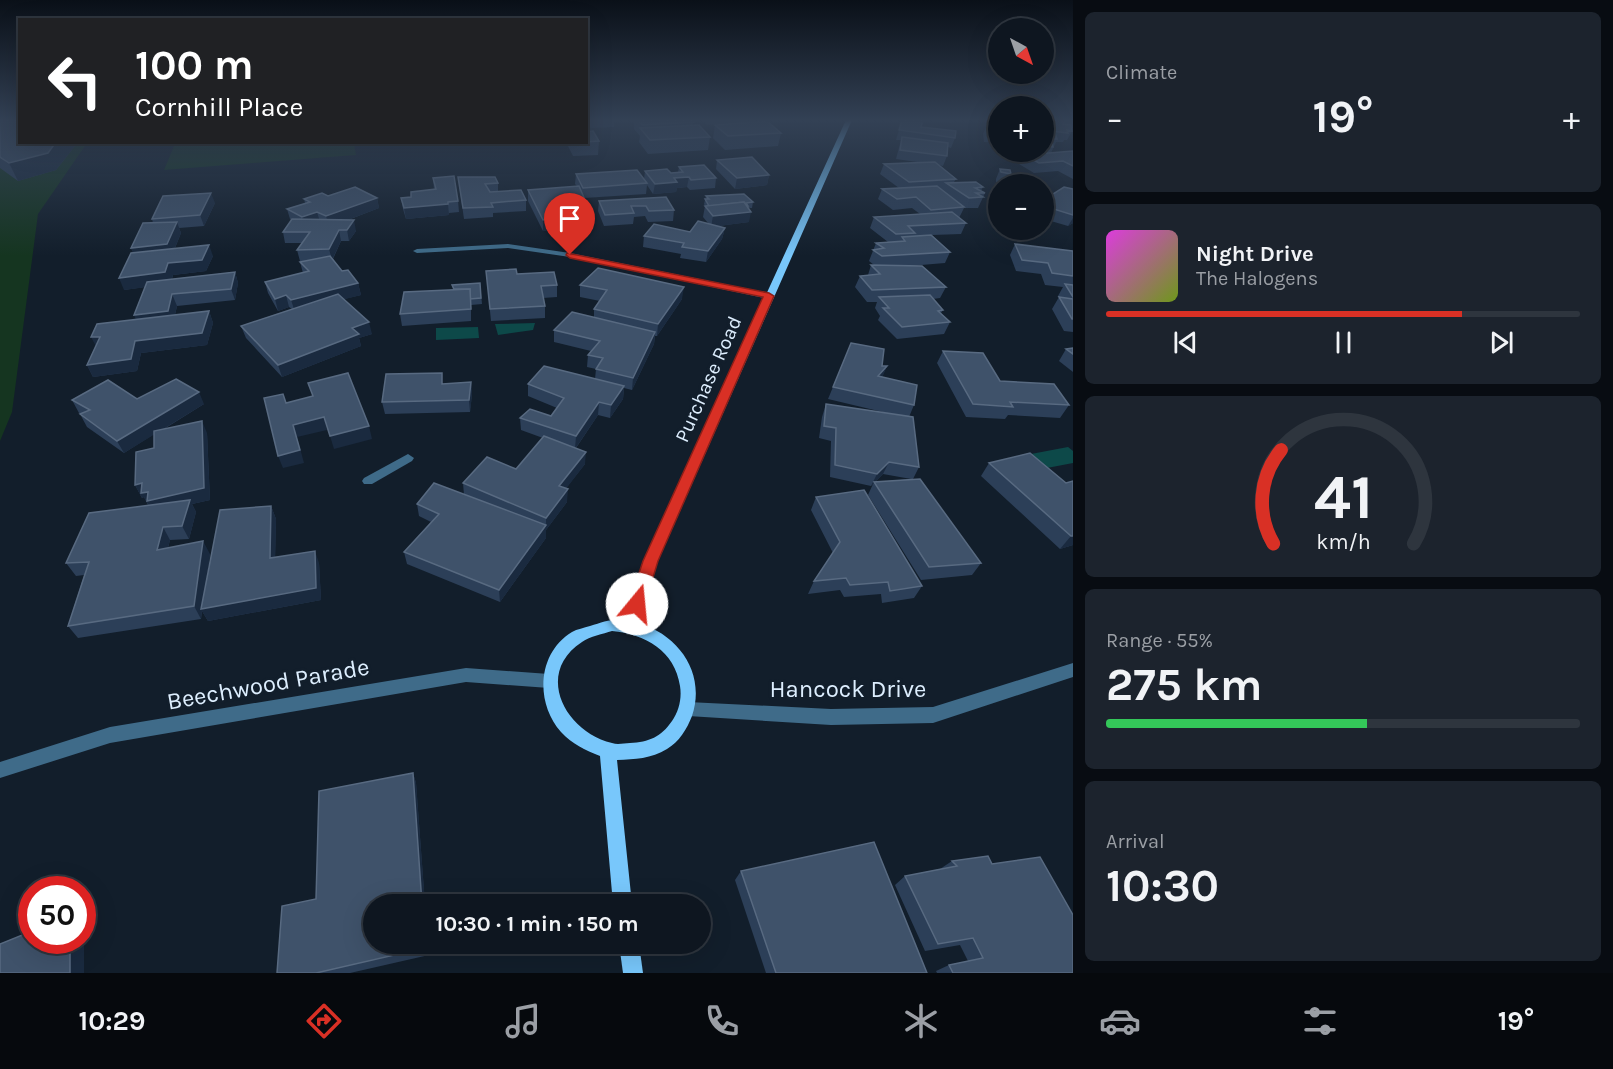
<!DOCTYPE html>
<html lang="en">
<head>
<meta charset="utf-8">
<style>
	:root { --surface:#0e1620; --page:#1c232d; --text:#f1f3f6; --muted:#9b9fa5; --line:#2e353e; --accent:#d93025 }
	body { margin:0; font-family:Karla,sans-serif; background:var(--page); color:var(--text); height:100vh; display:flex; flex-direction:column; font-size:22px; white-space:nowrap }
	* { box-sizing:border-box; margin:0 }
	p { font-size:20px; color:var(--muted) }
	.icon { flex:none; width:33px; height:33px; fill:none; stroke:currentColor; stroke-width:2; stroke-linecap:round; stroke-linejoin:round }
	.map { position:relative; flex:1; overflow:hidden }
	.sheet { display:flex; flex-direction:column; gap:12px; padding:12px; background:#080c12; width:540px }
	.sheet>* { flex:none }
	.guide { position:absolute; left:18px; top:18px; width:570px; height:126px; border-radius:0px; box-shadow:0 6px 24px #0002,0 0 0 2px var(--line); background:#202124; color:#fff; overflow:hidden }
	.needle { width:39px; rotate:140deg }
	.tools { position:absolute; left:988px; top:18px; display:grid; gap:12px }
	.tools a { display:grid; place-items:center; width:66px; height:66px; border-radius:50%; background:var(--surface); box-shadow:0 6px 24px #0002,0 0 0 2px var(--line); font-size:30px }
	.speed { position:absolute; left:18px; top:876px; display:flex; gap:12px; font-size:30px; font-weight:700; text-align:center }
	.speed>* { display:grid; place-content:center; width:78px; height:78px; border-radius:50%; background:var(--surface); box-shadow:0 6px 24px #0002,0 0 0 2px var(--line); line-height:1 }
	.speed .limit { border:9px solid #d22; background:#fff; color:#111 }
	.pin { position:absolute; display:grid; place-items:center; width:51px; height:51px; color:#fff; margin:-62px -26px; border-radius:50% 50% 50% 0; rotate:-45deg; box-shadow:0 0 6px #0007 }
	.pin .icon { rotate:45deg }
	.me { position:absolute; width:66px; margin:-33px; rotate:17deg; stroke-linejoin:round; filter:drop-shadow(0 0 4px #0008) }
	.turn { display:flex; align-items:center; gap:21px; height:126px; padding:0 18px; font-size:27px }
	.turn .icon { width:78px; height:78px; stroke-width:2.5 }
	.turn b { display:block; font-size:42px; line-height:51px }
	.big { font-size:45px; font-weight:700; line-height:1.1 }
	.sheet .tile { flex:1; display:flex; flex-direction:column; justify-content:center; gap:9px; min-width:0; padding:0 21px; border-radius:9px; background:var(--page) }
	.sheet .dial { align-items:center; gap:0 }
	.dial svg { height:156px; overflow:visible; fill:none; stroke:var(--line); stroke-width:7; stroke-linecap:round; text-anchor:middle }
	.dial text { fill:var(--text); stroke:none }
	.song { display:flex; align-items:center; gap:18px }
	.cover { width:72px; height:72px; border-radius:9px; background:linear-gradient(135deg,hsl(300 70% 55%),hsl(80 70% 35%)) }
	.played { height:6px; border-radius:3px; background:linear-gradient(90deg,var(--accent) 75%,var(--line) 75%) }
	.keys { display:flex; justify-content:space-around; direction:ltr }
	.heat { display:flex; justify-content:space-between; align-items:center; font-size:33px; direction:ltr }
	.charge { height:9px; border-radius:4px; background:linear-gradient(90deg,#34c759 55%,var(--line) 0) }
	.trip { position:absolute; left:363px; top:894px; width:348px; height:60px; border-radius:30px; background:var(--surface); box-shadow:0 6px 24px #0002,0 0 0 2px var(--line); font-weight:700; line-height:60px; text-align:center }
	.tabs { display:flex; height:96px; justify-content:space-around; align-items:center; background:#06090d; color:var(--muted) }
	.tabs .icon { width:42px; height:42px }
	.tabs .on { color:var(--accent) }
	.tabs b { font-size:27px; color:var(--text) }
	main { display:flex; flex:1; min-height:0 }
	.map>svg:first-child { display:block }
</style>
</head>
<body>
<main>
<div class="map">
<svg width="1073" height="973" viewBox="0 0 1073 973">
	<rect width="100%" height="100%" fill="#121e2b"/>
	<!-- green -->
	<g fill="#153520">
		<polygon points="0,120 20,142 87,143 38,214 12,412 0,441"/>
		<polygon points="164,143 354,143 356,155 164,170 174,146"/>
	</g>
	<!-- water -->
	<g fill="#0d4949">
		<polygon points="535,323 533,330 498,335 495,324"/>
		<polygon points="478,327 479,338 436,340 436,328"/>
		<polygon points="1068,447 1073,451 1073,463 1047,468 1031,454"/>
	</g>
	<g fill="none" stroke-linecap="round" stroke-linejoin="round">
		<!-- minor -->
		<g fill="#3f6b89" fill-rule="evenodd">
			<polygon points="508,244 570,253 769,293 773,296 769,299 570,257 508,248 417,253 413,251 417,249"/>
			<polygon points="408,454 414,458 412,461 372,484 364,484 362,481 364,478"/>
			<polygon points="1073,663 1073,677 933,723 831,725 688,716 682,714 680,709 682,704 688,702 831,709 933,707"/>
			<polygon points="466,668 549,674 554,676 557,681 554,686 549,688 466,682 110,743 0,778 0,762 110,727"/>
		</g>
		<!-- secondary -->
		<g fill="#78c7fb" fill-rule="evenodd">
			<path d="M846,120h6l-194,441 -19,62c41,13 67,51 53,93 -5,13 -13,26 -25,33 -16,10 -32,10 -50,11l15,144h-19l-13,-148c-15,-6 -28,-12 -39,-24 -26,-29 -24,-79 11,-100 5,-3 12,-4 18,-6 13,-4 22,-8 36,-6l18,-59zM612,631c33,3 63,20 68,55 2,12 -1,25 -8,35 -11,16 -23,21 -42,22 -6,0 -12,2 -18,0 -47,-11 -78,-70 -30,-101 8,-6 21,-8 30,-11z"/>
			<polygon points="619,944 639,944 643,973 623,973"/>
		</g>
	</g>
	<!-- wall -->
	<g fill="#2c3f58" fill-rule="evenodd">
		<polygon points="0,120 20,142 78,142 56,170 18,181 0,168"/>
		<polygon points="586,120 614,120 614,127 591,128 588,125 588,132 599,141 598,155 573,156 568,146 568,142 586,142"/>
		<polygon points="634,120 697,120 697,121 693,121 693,125 710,137 708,150 648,154 639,142 640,136 634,129"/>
		<polygon points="702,120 743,120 743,122 734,123 781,133 778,146 725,150 713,138 715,125 719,124 707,125"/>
		<polygon points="902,120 955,138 951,148 948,147 947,156 943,166 939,165 956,179 954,182 983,187 981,191 985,193 978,208 964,208 959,218 966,223 961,234 932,235 950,252 945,263 909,266 946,287 940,298 933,299 943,310 941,313 950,322 944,334 897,339 878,320 880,316 875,308 877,302 867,302 855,287 860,276 868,275 871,265 874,265 869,261 876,243 888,242 870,228 874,217 920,214 912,208 893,210 878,199 882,189 899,188 880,174 884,164 917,162 896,159 901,140 896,140"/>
		<polygon points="926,120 952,120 951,123"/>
		<polygon points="992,120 999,120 999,143 984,142 983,134 987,125 991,126"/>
		<polygon points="1044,120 1073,120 1073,128 1071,128 1072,131 1067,140 1064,140 1063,142 1056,142 1051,153 1073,151 1073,179 1058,171 1034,173 1019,164 1024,155 1029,154 1028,152 1044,152"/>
		<polygon points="717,160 769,175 767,185 735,189 716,169"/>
		<polygon points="679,167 716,178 715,188 690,190 687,187 677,188 676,192 653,194 647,185 646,194 584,198 591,214 591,225 543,231 528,201 528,190 577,186 575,184 576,174 644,179 645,171 671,173 678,172"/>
		<polygon points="1000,169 1011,174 1006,184 996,182 996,179"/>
		<polygon points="458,177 498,183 498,192 526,200 526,211 493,213 493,217 464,219"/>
		<polygon points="433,178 458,201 459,212 449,213 449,215 406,219 403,209 401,198 411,197 434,190"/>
		<polygon points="1073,189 1073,223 1068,226 1044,219 1044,195 1050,196"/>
		<polygon points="328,196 377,198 379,208 348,220 356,231 349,241 341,241 333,259 342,271 358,283 361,295 344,299 372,334 359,338 361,346 282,377 246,338 241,326 292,309 289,307 278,311 268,293 265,282 303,273 300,262 306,261 300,261 297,250 302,243 285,243 283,232 291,220 290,219 287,209 305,203 304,199"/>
		<polygon points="706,196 753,202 752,208 748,208 749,222 718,226 725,228 722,239 706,262 680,258 681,254 643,247 644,236 690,232 708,223 703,217 705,206 704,204"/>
		<polygon points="666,197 674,210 673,221 648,222 645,216 634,217 633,224 604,226 598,211 599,201"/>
		<polygon points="215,203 204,226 179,228 181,233 175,248 213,256 206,271 173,275 172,279 235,272 238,283 235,300 177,306 175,315 209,311 213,323 207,345 141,353 137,371 93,377 87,365 136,320 145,287 124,290 133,252 131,248 153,223 152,219"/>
		<polygon points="1015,244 1073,251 1073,332 1064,331 1052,309 1059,297 1058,296 1063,287 1045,285 1041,274 1016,271 1010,255"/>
		<polygon points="486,271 517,274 557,285 557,297 543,298 545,306 545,318 491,321"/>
		<polygon points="480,283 482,304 471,305 471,321 402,326 400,314 453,290 452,285"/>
		<polygon points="580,285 682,299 657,336 655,336 654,344 632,390 624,388 623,399 610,418 598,415 576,448 585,464 566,488 567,502 546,530 546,538 500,602 407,564 404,552 431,522 419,516 417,504 464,495 463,483 516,469 543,438 521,430 520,418 551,416 557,408 528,396 528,384 595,379 596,369 587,367 588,355 591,351 554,342 554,330 594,317 594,309 600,301 580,297"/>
		<polygon points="1073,348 1073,372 1059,361 1066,349"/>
		<polygon points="943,351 1000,381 1069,405 1060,418 1008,415 1005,419 966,417 937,363"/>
		<path d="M882,366h5l-5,11 32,28 -5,12 10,50 -6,12 68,84 -9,12 -51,5 -53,-85 5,-11 -2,2 -41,-9 1,-36 -12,-3 3,-21 4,-13 65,10 -63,-15 5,-12zM883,474l28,5 -36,3z"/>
		<polygon points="471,382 472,394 470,412 385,414 382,402 444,384"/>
		<polygon points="137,399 204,404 164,429 207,433 210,500 192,504 196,512 189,539 170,540 168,548 210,554 206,581 271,506 276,519 275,557 319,563 321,600 208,621 202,611 201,619 78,638 68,626 84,575 76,576 66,563 148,505 144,497 142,498 135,485 154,448 154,434 124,453 87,427 80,414 81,414 79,413 72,400"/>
		<polygon points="989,463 1066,483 1073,481 1073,545 1060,549 981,476"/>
		<polygon points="816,497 922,586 914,598 882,603 881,594 844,597 840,590 808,594 814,581 833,553 811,510"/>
		<polygon points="413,773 416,783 425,904 374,904 428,944 429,955 350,973 277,973 316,899"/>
		<polygon points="952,861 992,864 1073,973 937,973 936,971 949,965 968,961 960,945 925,951 895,885 905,876 940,869"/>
		<polygon points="741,871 927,973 766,973 735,880"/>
	</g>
	<!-- shaded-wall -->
	<g fill="#1a2a3f">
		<polygon points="56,142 78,142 56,170 18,181 9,163"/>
		<polygon points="769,175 767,185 735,189 737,178"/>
		<polygon points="689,177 687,187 677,188 676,192 653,194 655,184 674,178"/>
		<polygon points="211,193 215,203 204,226 200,215"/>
		<polygon points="377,198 379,208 329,227 326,216"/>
		<polygon points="448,204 449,215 406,219 404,208"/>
		<polygon points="317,212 320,222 305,227 302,217"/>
		<polygon points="751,212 749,222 711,227 713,216"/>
		<polygon points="591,214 591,225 543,231 543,220"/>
		<polygon points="1073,218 1073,223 1068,226"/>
		<polygon points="354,220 356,231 349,241 347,230"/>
		<polygon points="177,222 181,233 172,255 136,259 131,248"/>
		<polygon points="725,228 722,239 706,262 708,251"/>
		<polygon points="339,230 341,241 332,260 329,249"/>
		<polygon points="209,245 213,256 206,271 173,275 170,284 124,290 119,278 168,263"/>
		<polygon points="235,272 238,283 235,300 231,289"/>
		<polygon points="358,283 361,295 295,312 291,300"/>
		<polygon points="684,287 682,299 657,336 658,324"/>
		<polygon points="172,294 177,306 173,323 139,327 134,315"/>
		<polygon points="286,295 289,307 278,311 275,299"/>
		<polygon points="209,311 213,323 207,345 141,353 137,371 93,377 87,365 135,341"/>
		<polygon points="369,322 372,334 359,338 361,346 282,377 278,365 352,328"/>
		<polygon points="655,332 654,344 632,390 633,378"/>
		<polygon points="91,337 100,337 98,350"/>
		<polygon points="887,366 882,378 878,376"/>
		<polygon points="471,382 472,394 470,412 469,400"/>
		<polygon points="624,386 623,399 610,418 611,405"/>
		<polygon points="199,392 204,404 124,453 117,441"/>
		<polygon points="599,402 598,415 575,449 576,436"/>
		<polygon points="324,417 327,430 297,437 304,463 283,468 278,456 293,425"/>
		<polygon points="202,421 207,433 210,500 192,504 196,512 189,539 182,526 149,506 144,497 142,498 135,485 142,483"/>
		<polygon points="369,426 372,439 334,449 330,436"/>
		<polygon points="586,452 585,464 559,498 559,486"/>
		<polygon points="889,462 883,474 871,486 877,474"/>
		<polygon points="568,489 567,502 546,530 546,538 500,602 499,590 546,526 546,518"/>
		<polygon points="271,506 276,519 275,570 270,558"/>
		<polygon points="163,527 170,540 164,562 157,550"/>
		<polygon points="1071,536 1073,536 1073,545 1060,549"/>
		<polygon points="203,541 210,554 202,608 315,551 319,563 321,600 208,621 202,611 201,619 194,606"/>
		<polygon points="413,773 416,783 425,904 422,904"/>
		<polygon points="82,920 84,921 84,973 70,973 70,940 82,940"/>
		<polygon points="425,944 428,944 429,955 425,948"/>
	</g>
	<!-- building -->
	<g fill="#3f526a" stroke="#586a81" stroke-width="1.5">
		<polygon points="0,120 20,120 20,142 56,142 48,153 9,163 0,157"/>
		<polygon points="638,120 692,120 694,122 642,125"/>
		<polygon points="902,120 923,120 921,127 956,131 955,138 899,130"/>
		<polygon points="1044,120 1056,120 1057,121 1063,122 1063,124 1071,125 1072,131 1067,130 1068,133 1044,130"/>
		<polygon points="767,121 781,133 728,136 715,125"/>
		<polygon points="699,125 710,137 650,140 640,128"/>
		<polygon points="987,125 999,126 999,133 988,132"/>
		<polygon points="593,131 599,141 586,142 586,132"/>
		<polygon points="1044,132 1055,133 1057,139 1051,139 1053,147 1044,146"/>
		<polygon points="902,137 948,143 947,156 900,150"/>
		<polygon points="1073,151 1073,166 1063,161 1039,163 1024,155"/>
		<polygon points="752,157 769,175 737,178 717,160"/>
		<polygon points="935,162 956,179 909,182 884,164"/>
		<polygon points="704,165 716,178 691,180 689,177 674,178 677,182 655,184 645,171 667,169 671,173 683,172 679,167"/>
		<polygon points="1000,169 1010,170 1011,174 1001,172"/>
		<polygon points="637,170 647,183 583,188 576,174"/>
		<polygon points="454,176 458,201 448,202 448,204 404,208 401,198 411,197 411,192 436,189 433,178"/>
		<polygon points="458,177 495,177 498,183 485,184 490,192 521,190 526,200 491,203 493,207 463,208"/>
		<polygon points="976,182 983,187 975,188 985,193 976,193 983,197 969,198 946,183"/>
		<polygon points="579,186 591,214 543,220 528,190"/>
		<polygon points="937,186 964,207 931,210 916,197 897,199 882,189"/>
		<polygon points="355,187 377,198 326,216 317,212 302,217 287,209 310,202 304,199 322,193 328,196"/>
		<polygon points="1064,187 1073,189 1073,215 1044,206 1044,195 1050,196"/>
		<polygon points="211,193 200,215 152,219 163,196"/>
		<polygon points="744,194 753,202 746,203 748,206 747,206 744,202 709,206 705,199 709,199 706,196"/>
		<polygon points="666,197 674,210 649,211 646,206 631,206 634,213 605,215 599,201"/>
		<polygon points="744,202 751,212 713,216 705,206"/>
		<polygon points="952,212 966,223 908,226 915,233 896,234 874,217"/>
		<polygon points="292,219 354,220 347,230 339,230 329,249 297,250 310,232 283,232"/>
		<polygon points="698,221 725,228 708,251 682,247 684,243 644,236 654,224 690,232"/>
		<polygon points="177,222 167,244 131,248 143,223"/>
		<polygon points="931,235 950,252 882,256 873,250 884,248 876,243 905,241 902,237"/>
		<polygon points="1015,244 1073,251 1073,276 1052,273 1048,263 1022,260"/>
		<polygon points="209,245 202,260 168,263 165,272 119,278 131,253"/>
		<polygon points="330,256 342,271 348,270 358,283 291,300 286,295 275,299 265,282 309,271 300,262"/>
		<polygon points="871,265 922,266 946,287 872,290 860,276 880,274"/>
		<polygon points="598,268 684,287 658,324 594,309 607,290 580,285"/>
		<polygon points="516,269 517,274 554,272 557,285 541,286 545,306 490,309 486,271"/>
		<polygon points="235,272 231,289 172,294 168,311 134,315 147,282"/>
		<polygon points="480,283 481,298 470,299 470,289 454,289 452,285"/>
		<polygon points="1065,284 1073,285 1073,297"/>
		<polygon points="470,289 471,309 400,314 404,292"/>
		<polygon points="338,294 369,322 352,328 359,334 278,365 241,326"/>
		<polygon points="930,295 943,310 938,311 950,322 902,327 883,308 889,308 879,297"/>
		<polygon points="1059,297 1073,299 1073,319 1072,319"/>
		<polygon points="209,311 202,333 135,341 131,359 87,365 100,337 91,337 97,324"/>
		<polygon points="572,312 655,332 633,378 596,369 603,358 588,355 600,341 554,330"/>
		<polygon points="851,343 884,349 882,366 887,366 878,376 917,385 914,405 833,387"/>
		<polygon points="1073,348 1073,354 1066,349"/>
		<polygon points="943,351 983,353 1000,381 1054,384 1069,405 1010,402 1013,407 973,404"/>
		<polygon points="544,366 624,386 611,405 599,402 576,436 520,418 530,409 551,416 564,398 528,384"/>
		<polygon points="348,373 369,426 330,436 324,417 293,425 300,450 278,456 264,398 283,394 286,403 313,396 308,383"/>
		<polygon points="442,373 442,384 471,382 469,400 382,402 386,374"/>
		<polygon points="176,379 199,392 117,441 80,414 90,410 72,400 108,380 137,399"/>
		<polygon points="826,404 913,417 919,467 889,462 877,474 835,465 836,428 824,426"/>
		<polygon points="202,421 204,488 147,501 148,492 141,493 142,483 135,485 136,452 154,448 154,431"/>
		<polygon points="544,436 586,452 559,486 568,489 546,518 463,483 487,457 516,469"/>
		<polygon points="1030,453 1066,483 1073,481 1073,536 1071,536 989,463"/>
		<polygon points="920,479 981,563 929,567 874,482"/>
		<polygon points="434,483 546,525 499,590 404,552 439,514 417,504"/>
		<polygon points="864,490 922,586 890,591 888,582 850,585 846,578 814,581 840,542 816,497"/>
		<polygon points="190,500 182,526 163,527 157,550 203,541 194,606 68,626 89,562 66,563 89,513"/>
		<polygon points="271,506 270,558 315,551 316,588 201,609 220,510"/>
		<polygon points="413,773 422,904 374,904 374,944 425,944 425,948 316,973 277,973 282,906 316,899 319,791"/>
		<polygon points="874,842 927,973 776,973 741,871"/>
		<polygon points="988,856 992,864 1040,857 1073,915 1073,973 953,973 949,965 983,958 973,938 938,944 905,876 957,866 952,861"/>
		<polygon points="32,931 32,940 70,940 70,973 0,973 0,944"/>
	</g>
	<!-- sky -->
	<linearGradient id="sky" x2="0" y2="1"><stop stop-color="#0a1018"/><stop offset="0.47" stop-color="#334155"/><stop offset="1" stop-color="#334155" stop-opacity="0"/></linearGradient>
	<rect width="1073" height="256" fill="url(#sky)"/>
	<!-- route -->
	<polygon fill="#d93025" stroke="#8d1f18" stroke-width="1.5" points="567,253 769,293 774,296 658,561 645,604 643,609 637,611 632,609 629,604 643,561 763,297 570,258 566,255"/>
	<g text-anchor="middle" stroke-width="6" stroke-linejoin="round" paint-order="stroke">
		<!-- street labels -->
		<g font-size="20" fill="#ddeefe" stroke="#121e2b">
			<text transform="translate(708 379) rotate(-66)" y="7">Purchase Road</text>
		</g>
		<!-- near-street labels -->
		<g font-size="24" fill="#ddeefe" stroke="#121e2b">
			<text transform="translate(268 684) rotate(-10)" y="8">Beechwood Parade</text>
			<text x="848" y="697">Hancock Drive</text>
		</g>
	</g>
</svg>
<div class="tools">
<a><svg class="needle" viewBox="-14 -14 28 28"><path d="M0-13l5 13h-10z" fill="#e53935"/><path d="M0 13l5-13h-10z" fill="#9b9fa5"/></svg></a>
<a>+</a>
<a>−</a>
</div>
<div class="speed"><div class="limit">50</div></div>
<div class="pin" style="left:570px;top:255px;background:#d93025"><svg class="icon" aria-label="arrive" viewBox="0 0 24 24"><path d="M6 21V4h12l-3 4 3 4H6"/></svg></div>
<svg class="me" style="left:637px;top:604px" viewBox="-20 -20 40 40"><circle r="19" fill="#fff"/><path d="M0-13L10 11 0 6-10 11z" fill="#d93025"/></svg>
<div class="trip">10:30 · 1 min · 150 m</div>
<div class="guide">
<div class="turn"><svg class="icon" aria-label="left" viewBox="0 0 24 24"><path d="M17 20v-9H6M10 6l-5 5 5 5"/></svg><div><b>100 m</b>Cornhill Place</div></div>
</div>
</div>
<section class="sheet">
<div class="tile"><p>Climate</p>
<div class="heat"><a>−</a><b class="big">19°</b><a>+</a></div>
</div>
<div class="tile">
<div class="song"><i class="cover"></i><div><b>Night Drive</b><p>The Halogens</p></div></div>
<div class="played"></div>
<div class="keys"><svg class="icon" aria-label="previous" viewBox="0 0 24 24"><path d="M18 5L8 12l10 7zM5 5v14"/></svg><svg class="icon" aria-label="pause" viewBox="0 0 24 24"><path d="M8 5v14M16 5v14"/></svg><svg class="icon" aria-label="next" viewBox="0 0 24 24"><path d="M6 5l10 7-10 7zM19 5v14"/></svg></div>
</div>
<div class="tile dial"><svg viewBox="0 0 100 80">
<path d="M14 69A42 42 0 1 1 86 69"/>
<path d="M14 69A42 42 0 0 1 18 21" stroke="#d93025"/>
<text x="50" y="56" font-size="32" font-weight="700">41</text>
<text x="50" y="72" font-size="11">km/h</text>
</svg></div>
<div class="tile"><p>Range · 55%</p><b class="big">275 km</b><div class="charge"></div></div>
<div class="tile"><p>Arrival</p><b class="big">10:30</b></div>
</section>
</main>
<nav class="tabs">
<b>10:29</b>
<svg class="icon on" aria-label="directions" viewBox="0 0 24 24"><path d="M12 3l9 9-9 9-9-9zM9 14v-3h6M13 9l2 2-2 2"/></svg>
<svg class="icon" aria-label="music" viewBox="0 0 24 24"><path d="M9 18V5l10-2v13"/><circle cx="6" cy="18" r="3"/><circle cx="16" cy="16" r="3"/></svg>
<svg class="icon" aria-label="phone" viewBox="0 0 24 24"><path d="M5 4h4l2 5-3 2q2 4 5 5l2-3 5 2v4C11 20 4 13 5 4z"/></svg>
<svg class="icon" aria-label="climate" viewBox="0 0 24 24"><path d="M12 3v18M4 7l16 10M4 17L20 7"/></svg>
<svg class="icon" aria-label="car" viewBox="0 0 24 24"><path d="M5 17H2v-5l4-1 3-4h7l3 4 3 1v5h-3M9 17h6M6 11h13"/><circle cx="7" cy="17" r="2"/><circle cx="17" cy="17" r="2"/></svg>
<svg class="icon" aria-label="filters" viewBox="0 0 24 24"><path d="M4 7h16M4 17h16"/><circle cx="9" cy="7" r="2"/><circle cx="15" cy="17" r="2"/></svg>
<b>19°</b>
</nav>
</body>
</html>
